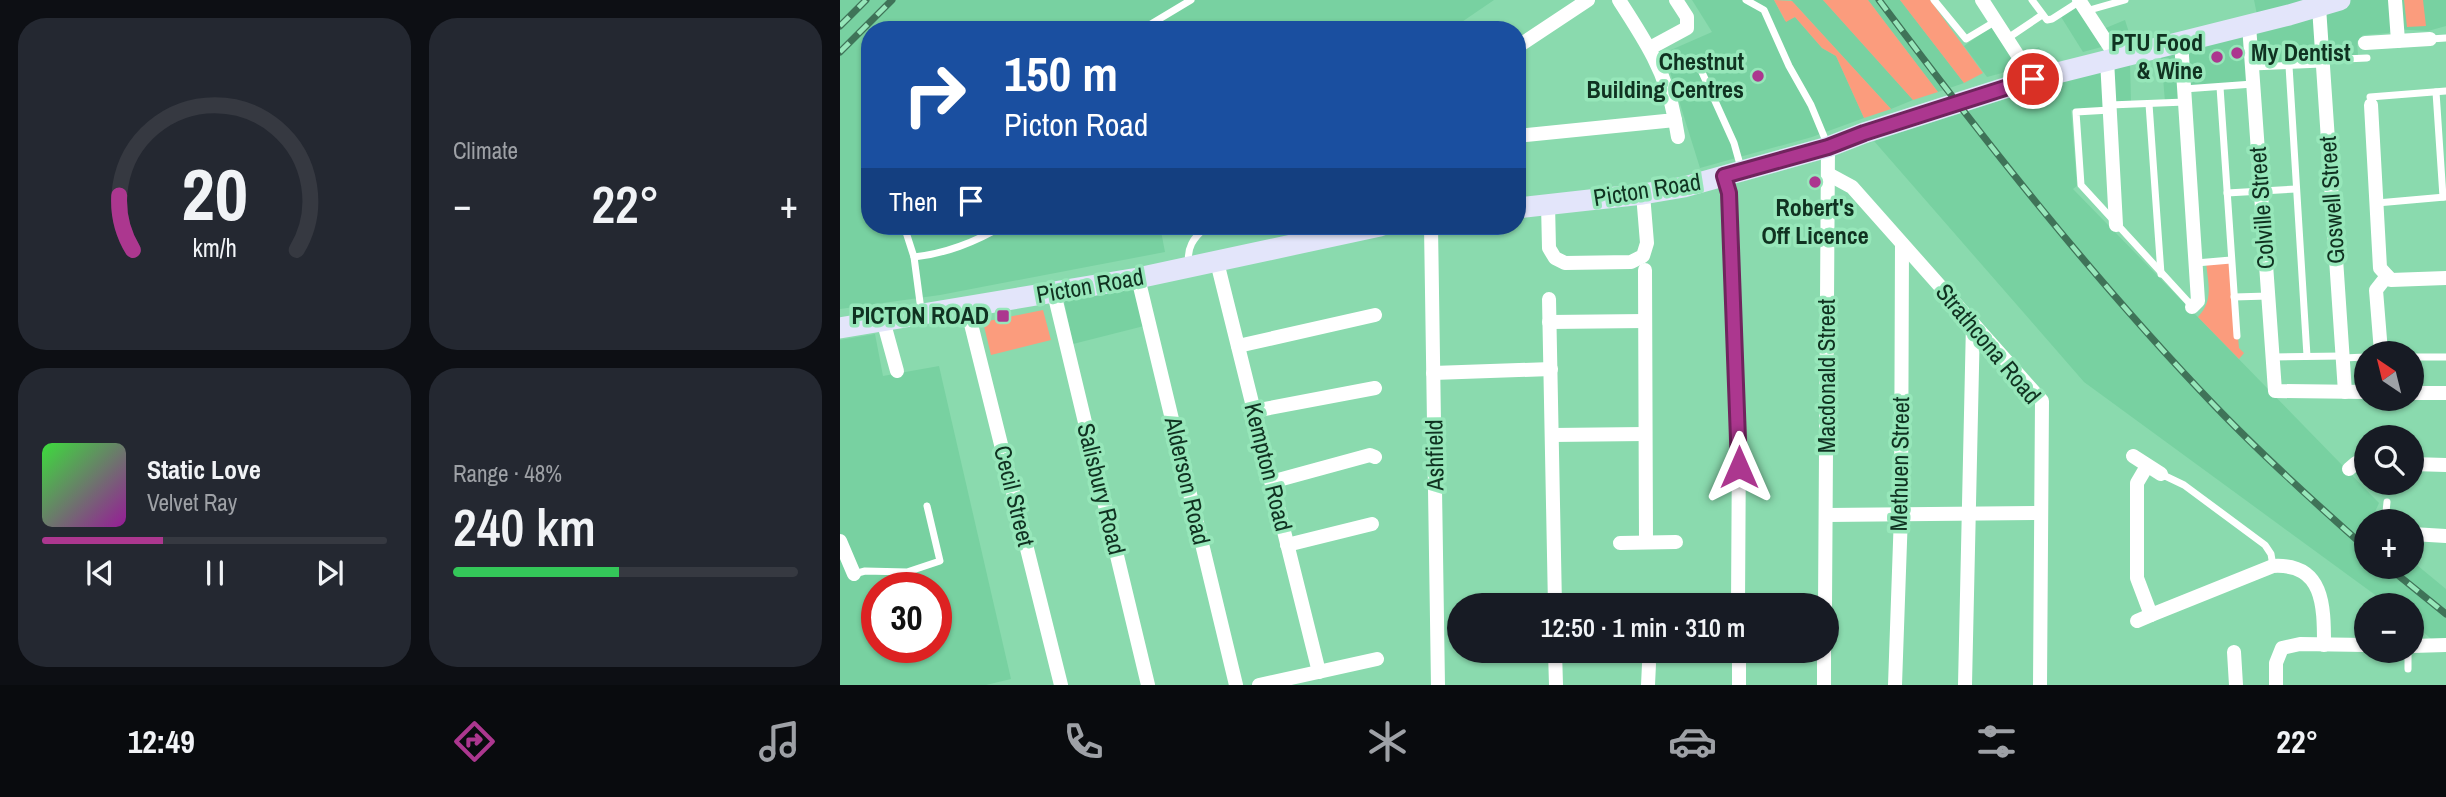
<!DOCTYPE html>
<html lang="en">
<head>
<meta charset="utf-8">
<style>
	:root { --surface:#171b24; --page:#242831; --text:#f1f3f6; --muted:#9ea1a6; --line:#363941; --accent:#ac378f }
	body { margin:0; font-family:"Archivo Narrow",sans-serif; background:var(--page); color:var(--text); height:100vh; display:flex; flex-direction:column; font-size:26px; white-space:nowrap }
	* { box-sizing:border-box; margin:0 }
	p { font-size:23px; color:var(--muted) }
	.icon { flex:none; width:38px; height:38px; fill:none; stroke:currentColor; stroke-width:2; stroke-linecap:round; stroke-linejoin:round }
	.map { position:relative; flex:1; overflow:hidden }
	.sheet { display:flex; flex-direction:column; gap:18px; padding:18px; background:#0d0f14; width:840px }
	.sheet>* { flex:none }
	.hud { position:absolute; left:21px; top:21px; width:665px; height:214px; border-radius:28px; box-shadow:0 2px 5px #0004; background:#1a4fa0; color:#fff; overflow:hidden }
	.needle { width:46px; rotate:325deg }
	.controls { position:absolute; left:1514px; top:341px; display:grid; gap:14px }
	.controls a { display:grid; place-items:center; width:70px; height:70px; border-radius:50%; background:var(--surface); box-shadow:0 2px 5px #0004; font-size:35px }
	.speed { position:absolute; left:21px; top:572px; display:flex; gap:14px; font-size:35px; font-weight:700; text-align:center }
	.speed>* { display:grid; place-content:center; width:91px; height:91px; border-radius:50%; background:var(--surface); box-shadow:0 2px 5px #0004; line-height:1 }
	.speed .limit { border:10px solid #d22; background:#fff; color:#111 }
	.pin { position:absolute; display:grid; place-items:center; width:60px; height:60px; color:#fff; margin:-30px; border:4px solid #fff; border-radius:50%; box-shadow:0 2px 7px #0007 }
	.me { position:absolute; width:77px; margin:-38px; rotate:0deg; stroke-linejoin:round; filter:drop-shadow(0 0 5px #0008) }
	.turn { display:flex; align-items:center; gap:24px; height:147px; padding:0 28px; font-size:32px }
	.turn .icon { width:91px; height:91px; stroke-width:2.5 }
	.turn b { display:block; font-size:49px; line-height:60px }
	.then { display:flex; align-items:center; height:66px; padding:0 28px; background:#0003; gap:14px; font-size:26px }
	.big { font-size:52px; font-weight:600; line-height:1.1 }
	.sheet .widget { flex:1; display:flex; flex-direction:column; justify-content:center; gap:10px; min-width:0; padding:0 24px; border-radius:28px; background:var(--page) }
	.sheet .dial { align-items:center; gap:0 }
	.dial svg { height:182px; overflow:visible; fill:none; stroke:var(--line); stroke-width:7; stroke-linecap:round; text-anchor:middle }
	.dial text { fill:var(--text); stroke:none }
	.song { display:flex; align-items:center; gap:21px }
	.cover { width:84px; height:84px; border-radius:10px; background:linear-gradient(135deg,hsl(120 70% 55%),hsl(300 70% 35%)) }
	.played { height:7px; border-radius:4px; background:linear-gradient(90deg,var(--accent) 35%,var(--line) 35%) }
	.keys { display:flex; justify-content:space-around; direction:ltr }
	.heat { display:flex; justify-content:space-between; align-items:center; font-size:38px; direction:ltr }
	.charge { height:10px; border-radius:5px; background:linear-gradient(90deg,#34c759 48%,var(--line) 0) }
	.sheet .tiles { flex:1; display:grid; gap:18px; grid-template-columns:repeat(2,1fr) }
	.trip { position:absolute; left:607px; top:593px; width:392px; height:70px; border-radius:35px; background:var(--surface); box-shadow:0 2px 5px #0004; font-weight:600; line-height:70px; text-align:center }
	.tabs { display:flex; height:112px; justify-content:space-around; align-items:center; background:#090b0e; color:var(--muted) }
	.tabs .icon { width:49px; height:49px }
	.tabs .on { color:var(--accent) }
	.tabs b { font-size:32px; color:var(--text) }
	main { display:flex; flex:1; min-height:0 }
	.map>svg:first-child { display:block }
</style>
</head>
<body>
<main>
<section class="sheet">
<div class="tiles">
<div class="widget dial"><svg viewBox="0 0 100 80">
<path d="M14 69A42 42 0 1 1 86 69"/>
<path d="M14 69A42 42 0 0 1 8 45" stroke="#ac378f"/>
<text x="50" y="56" font-size="32" font-weight="700">20</text>
<text x="50" y="72" font-size="11">km/h</text>
</svg></div>
<div class="widget"><p>Climate</p>
<div class="heat"><a>−</a><b class="big">22°</b><a>+</a></div>
</div>
<div class="widget">
<div class="song"><i class="cover"></i><div><b>Static Love</b><p>Velvet Ray</p></div></div>
<div class="played"></div>
<div class="keys"><svg class="icon" aria-label="previous" viewBox="0 0 24 24"><path d="M18 5L8 12l10 7zM5 5v14"/></svg><svg class="icon" aria-label="pause" viewBox="0 0 24 24"><path d="M8 5v14M16 5v14"/></svg><svg class="icon" aria-label="next" viewBox="0 0 24 24"><path d="M6 5l10 7-10 7zM19 5v14"/></svg></div>
</div>
<div class="widget"><p>Range · 48%</p><b class="big">240 km</b><div class="charge"></div></div>
</div>
</section>
<div class="map">
<svg width="1606" height="685" viewBox="0 0 1606 685">
	<rect width="100%" height="100%" fill="#8adaae"/>
	<!-- built -->
	<g fill="#78d1a1" fill-rule="evenodd">
		<polygon points="0,0 654,0 610,30 30,30 30,226 320,226 325,252 100,295 0,309"/>
		<polygon points="852,0 934,0 945,21 955,17 982,48 996,56 1024,118 972,137 860,168 824,53 872,32"/>
		<polygon points="951,0 983,0 1073,100 1051,109"/>
		<polygon points="1028,0 1060,0 1124,83 1098,92"/>
		<polygon points="1414,0 1606,0 1606,26 1588,31 1552,29 1549,33 1523,35 1517,42 1518,55 1515,57 1420,65 1410,82 1350,87 1339,100 1325,102 1321,53 1420,30"/>
		<polygon points="1236,1 1256,32 1285,20 1291,39 1243,52 1218,12"/>
		<polygon points="1151,27 1173,58 1199,47 1207,61 1147,77 1124,46"/>
		<polygon points="1290,63 1291,102 1266,108 1231,110 1237,186 1233,189 1539,503 1531,521 1526,522 1526,567 1572,567 1572,561 1606,589 1606,651 1572,623 1572,606 1549,605 1244,382 1034,141 1152,96"/>
		<polygon points="294,288 304,326 233,344 224,301"/>
		<path d="M35,334l8,42 56,-10 72,313 -25,6h-146v-345zM37,588h59v60h-59z"/>
	</g>
	<!-- green -->
	<g fill="#fb9c7d">
		<polygon points="934,0 952,1 1051,109 1024,118 996,56 982,48 955,17 946,22"/>
		<polygon points="983,0 1028,0 1098,92 1073,100"/>
		<polygon points="1060,0 1090,0 1143,73 1124,83"/>
		<polygon points="1564,0 1583,0 1586,26 1567,27"/>
		<path d="M1391,260l8,88 5,5 -5,6 -41,-42c16,-17 10,-33 8,-55z"/>
		<polygon points="203,310 211,340 151,355 143,322"/>
	</g>
	<g fill="none" stroke-linecap="round" stroke-linejoin="round">
		<!-- lane -->
		<g stroke="#fff" stroke-width="7">
			<polyline points="906,0 924,10 949,66 971,105 988,146"/>
			<polyline points="1094,0 1126,39 1156,21"/>
			<polyline points="1192,0 1207,20 1212,19 1240,1"/>
			<polyline points="1246,11 1285,0"/>
			<polyline points="301,30 351,0"/>
			<polyline points="1168,38 1202,15"/>
			<polyline points="1590,39 1606,38"/>
			<polyline points="856,59 894,143 901,168"/>
			<polyline points="1482,60 1527,58"/>
			<polyline points="1449,66 1467,356"/>
			<polyline points="1412,67 1482,64"/>
			<polyline points="1380,87 1397,336"/>
			<polyline points="1344,89 1413,84"/>
			<polyline points="1596,92 1603,197"/>
			<polyline points="1530,97 1606,91"/>
			<polyline points="1309,104 1321,274"/>
			<polyline points="1270,105 1345,102"/>
			<polyline points="1270,110 1236,112 1241,185 1352,306"/>
			<polyline points="1387,193 1456,189"/>
			<polyline points="1537,203 1605,197"/>
			<polyline points="64,226 74,257"/>
			<polyline points="1356,263 1391,260"/>
			<path d="M349,266c-3,-18 4,-28 18,-40"/>
			<polyline points="1394,297 1428,296"/>
			<path d="M81,310l-7,-53c30,-3 62,-15 88,-31"/>
			<polyline points="1433,357 1502,356"/>
			<polyline points="1572,357 1606,357"/>
			<polyline points="1503,358 1526,357"/>
			<polyline points="1321,474 1344,485 1425,545 1431,554 1433,566"/>
			<polyline points="1545,522 1547,502"/>
			<polyline points="14,574 25,571 67,572 100,561 87,506"/>
			<polyline points="1568,651 1568,669"/>
		</g>
		<!-- street -->
		<g stroke="#fff" stroke-width="14">
			<polyline points="1142,0 1193,79"/>
			<polyline points="1239,0 1277,58"/>
			<polyline points="1555,0 1558,41"/>
			<polyline points="1479,7 1505,392"/>
			<polyline points="1409,25 1435,391 1526,392"/>
			<polyline points="1341,41 1358,301 1352,307"/>
			<polyline points="1525,43 1590,39"/>
			<polyline points="677,47 748,0"/>
			<polyline points="810,48 847,28 847,17 836,0"/>
			<polyline points="1267,60 1276,225"/>
			<polyline points="1531,105 1540,268 1551,280 1606,278"/>
			<polyline points="835,120 838,137"/>
			<path d="M677,136l158,-16c-9,-48 -30,-80 -56,-120"/>
			<polyline points="988,174 1012,187 1202,401 1200,685"/>
			<polyline points="884,176 889,193 899,437 898,606"/>
			<polyline points="708,204 709,248 715,258 725,263 791,262 803,256 807,243 803,194"/>
			<polyline points="591,226 598,685"/>
			<polyline points="377,262 479,672"/>
			<polyline points="805,270 806,541"/>
			<polyline points="298,278 396,685"/>
			<polyline points="214,293 308,685"/>
			<polyline points="709,299 715,606"/>
			<polyline points="127,308 221,685"/>
			<polyline points="43,320 57,371"/>
			<polyline points="709,322 805,321"/>
			<polyline points="398,346 535,315"/>
			<polyline points="1541,352 1536,290 1547,276"/>
			<polyline points="593,373 711,369"/>
			<polyline points="1572,393 1606,393"/>
			<polyline points="414,411 535,388"/>
			<polyline points="712,435 805,434"/>
			<polyline points="1293,456 1321,474"/>
			<polyline points="1572,464 1606,465"/>
			<path d="M1307,466l-10,17v95l14,37 122,-49c51,-3 51,40 51,79"/>
			<polyline points="1509,469 1516,463 1526,463"/>
			<polyline points="431,482 530,455 535,457"/>
			<polyline points="987,515 1201,513"/>
			<polyline points="1572,534 1606,536"/>
			<polyline points="0,541 14,574"/>
			<polyline points="780,543 836,542"/>
			<polyline points="447,545 532,524"/>
			<polyline points="985,606 988,147"/>
			<polyline points="1297,621 1311,615"/>
			<polyline points="1572,646 1606,645"/>
			<polyline points="715,651 716,685"/>
			<polyline points="899,651 899,685"/>
			<polyline points="1394,652 1396,685"/>
			<polyline points="419,685 537,659"/>
			<polyline points="808,685 809,664"/>
			<polyline points="984,685 984,651"/>
			<polyline points="1055,685 1061,514 1062,244"/>
			<polyline points="1125,685 1133,323"/>
			<polyline points="1436,685 1436,663 1442,648 1460,644 1526,645"/>
		</g>
		<!-- secondary -->
		<g stroke="#e3e5fa" stroke-width="21">
			<polyline points="677,208 803,194 844,187 988,147 1024,133 1193,79 1449,15 1500,0"/>
			<polyline points="0,328 298,278 540,226"/>
		</g>
		<defs>
			<g id="rail">
				<path d="M1039,0c105,140 214,279 336,406 48,50 99,96 151,142"/>
				<polyline points="0,26 26,0"/>
				<polyline points="0,52 52,0"/>
				<polyline points="1548,567 1606,614"/>
			</g>
		</defs>
		<!-- rail casing -->
		<use href="#rail" stroke="#3f7358" stroke-width="7"/>
		<!-- rail -->
		<use href="#rail" stroke="#97e7ba" stroke-width="4.5" stroke-dasharray="13" stroke-linecap="butt"/>
	</g>
	<g fill="none" stroke-linecap="round" stroke-linejoin="round">
		<defs>
			<polyline id="route" points="899,467 889,193 884,176 988,147 1024,133 1193,79"/>
		</defs>
		<!-- route casing -->
		<use href="#route" stroke="#70245d" stroke-width="18"/>
		<!-- route -->
		<use href="#route" stroke="#ac378f" stroke-width="12"/>
	</g>
	<!-- markers -->
	<g fill="#ac378f" stroke="#97e7ba" stroke-width="2.5">
		<circle cx="1397" cy="53" r="7"/>
		<circle cx="1377" cy="57" r="7"/>
		<circle cx="918" cy="76" r="7"/>
		<circle cx="975" cy="182" r="7"/>
		<rect x="156" y="309" width="14" height="14" rx="3.5"/>
	</g>
	<g text-anchor="middle" stroke-width="7" stroke-linejoin="round" paint-order="stroke">
		<!-- poi labels -->
		<g font-size="24" font-weight="bold" fill="#103221" stroke="#97e7ba" text-anchor="end">
			<text x="1363" y="51">PTU Food<tspan x="1363" dy="28">&amp; Wine</tspan></text>
			<text x="1411" y="61" text-anchor="start">My Dentist</text>
			<text x="904" y="70">Chestnut<tspan x="904" dy="28">Building Centres</tspan></text>
			<text x="975" y="216" text-anchor="middle">Robert's<tspan x="975" dy="28">Off Licence</tspan></text>
			<text x="149" y="324">PICTON ROAD</text>
		</g>
		<!-- street labels -->
		<g font-size="24" fill="#103221" stroke="#97e7ba">
			<text transform="translate(807 190) rotate(-9)" y="8">Picton Road</text>
			<text transform="translate(1492 200) rotate(-94)" y="8">Goswell Street</text>
			<text transform="translate(1422 208) rotate(-94)" y="8">Colville Street</text>
			<text transform="translate(250 286) rotate(-10)" y="8">Picton Road</text>
			<text transform="translate(1148 344) rotate(50)" y="8">Strathcona Road</text>
			<text transform="translate(987 376) rotate(-90)" y="8">Macdonald Street</text>
			<text transform="translate(595 455) rotate(-91)" y="8">Ashfield</text>
			<text transform="translate(1060 464) rotate(-89)" y="8">Methuen Street</text>
			<text transform="translate(428 467) rotate(76)" y="8">Kempton Road</text>
			<text transform="translate(347 481) rotate(77)" y="8">Alderson Road</text>
			<text transform="translate(261 489) rotate(76)" y="8">Salisbury Road</text>
			<text transform="translate(174 496) rotate(76)" y="8">Cecil Street</text>
		</g>
	</g>
</svg>
<div class="controls">
<a><svg class="needle" viewBox="-14 -14 28 28"><path d="M0-13l5 13h-10z" fill="#e53935"/><path d="M0 13l5-13h-10z" fill="#9ea1a6"/></svg></a>
<a><svg class="icon" aria-label="search" viewBox="0 0 24 24"><circle cx="10" cy="10" r="6"/><path d="M15 15l6 6"/></svg></a>
<a>+</a>
<a>−</a>
</div>
<div class="speed"><div class="limit">30</div></div>
<div class="pin" style="left:1193px;top:79px;background:#d93025"><svg class="icon" aria-label="arrive" viewBox="0 0 24 24"><path d="M6 21V4h12l-3 4 3 4H6"/></svg></div>
<svg class="me" style="left:899px;top:467px" viewBox="-20 -20 40 40"><path d="M0-17L14 15 0 8-14 15z" fill="#ac378f" stroke="#fff" stroke-width="4"/></svg>
<div class="trip">12:50 · 1 min · 310 m</div>
<div class="hud">
<div class="turn"><svg class="icon" aria-label="right" viewBox="0 0 24 24"><path d="M7 20v-9h11M14 6l5 5-5 5"/></svg><div><b>150 m</b>Picton Road</div></div>
<div class="then">Then<svg class="icon" aria-label="arrive" viewBox="0 0 24 24"><path d="M6 21V4h12l-3 4 3 4H6"/></svg></div>
</div>
</div>
</main>
<nav class="tabs">
<b>12:49</b>
<svg class="icon on" aria-label="directions" viewBox="0 0 24 24"><path d="M12 3l9 9-9 9-9-9zM9 14v-3h6M13 9l2 2-2 2"/></svg>
<svg class="icon" aria-label="music" viewBox="0 0 24 24"><path d="M9 18V5l10-2v13"/><circle cx="6" cy="18" r="3"/><circle cx="16" cy="16" r="3"/></svg>
<svg class="icon" aria-label="phone" viewBox="0 0 24 24"><path d="M5 4h4l2 5-3 2q2 4 5 5l2-3 5 2v4C11 20 4 13 5 4z"/></svg>
<svg class="icon" aria-label="climate" viewBox="0 0 24 24"><path d="M12 3v18M4 7l16 10M4 17L20 7"/></svg>
<svg class="icon" aria-label="car" viewBox="0 0 24 24"><path d="M5 17H2v-5l4-1 3-4h7l3 4 3 1v5h-3M9 17h6M6 11h13"/><circle cx="7" cy="17" r="2"/><circle cx="17" cy="17" r="2"/></svg>
<svg class="icon" aria-label="filters" viewBox="0 0 24 24"><path d="M4 7h16M4 17h16"/><circle cx="9" cy="7" r="2"/><circle cx="15" cy="17" r="2"/></svg>
<b>22°</b>
</nav>
</body>
</html>
